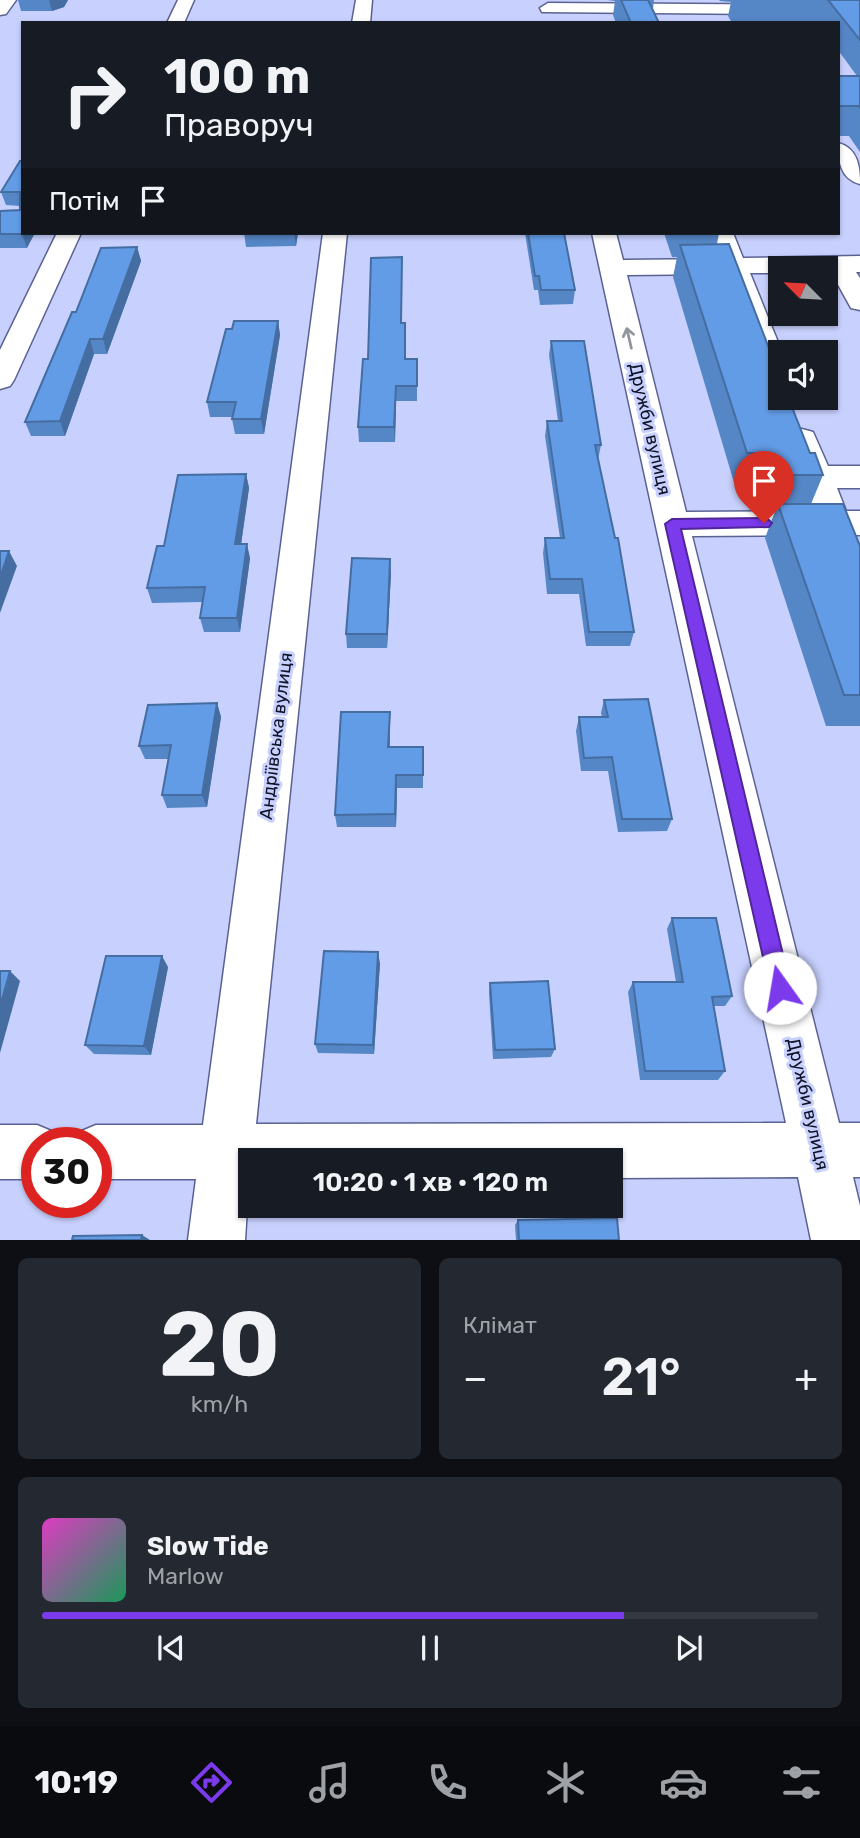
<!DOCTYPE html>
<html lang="uk">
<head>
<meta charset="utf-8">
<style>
	:root { --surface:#171b24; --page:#242831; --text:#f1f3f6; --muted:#9ea1a6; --line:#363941; --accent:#7c3aed }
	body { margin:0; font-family:Rubik,sans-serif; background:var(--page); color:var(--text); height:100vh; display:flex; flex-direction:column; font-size:26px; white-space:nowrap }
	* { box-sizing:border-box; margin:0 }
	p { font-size:23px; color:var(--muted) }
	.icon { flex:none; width:38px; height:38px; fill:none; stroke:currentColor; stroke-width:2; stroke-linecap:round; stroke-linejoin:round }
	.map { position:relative; height:1240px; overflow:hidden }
	.details { display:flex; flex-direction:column; gap:18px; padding:18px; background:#0d0f14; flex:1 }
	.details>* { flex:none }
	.hud { position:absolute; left:21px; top:21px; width:819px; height:214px; border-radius:0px; box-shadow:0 2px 5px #0004; background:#171b24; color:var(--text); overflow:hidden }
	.needle { width:46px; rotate:294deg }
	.tools { position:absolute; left:768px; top:256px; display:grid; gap:14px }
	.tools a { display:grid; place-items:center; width:70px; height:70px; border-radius:0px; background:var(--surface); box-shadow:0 2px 5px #0004; font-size:35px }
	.speed { position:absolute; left:21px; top:1127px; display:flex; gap:14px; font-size:35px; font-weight:700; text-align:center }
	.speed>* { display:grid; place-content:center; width:91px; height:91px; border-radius:50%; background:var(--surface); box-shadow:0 2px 5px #0004; line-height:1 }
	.speed .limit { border:10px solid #d22; background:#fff; color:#111 }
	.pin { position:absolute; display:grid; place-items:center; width:60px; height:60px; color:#fff; margin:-72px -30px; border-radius:50% 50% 50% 0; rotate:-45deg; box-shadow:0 0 7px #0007 }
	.pin .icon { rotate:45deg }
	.me { position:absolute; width:77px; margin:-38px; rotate:347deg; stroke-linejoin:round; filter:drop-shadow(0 0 5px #0008) }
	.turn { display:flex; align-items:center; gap:24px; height:147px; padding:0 28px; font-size:32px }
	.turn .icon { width:91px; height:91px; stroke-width:2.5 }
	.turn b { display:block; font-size:49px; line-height:60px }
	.then { display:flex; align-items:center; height:66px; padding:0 28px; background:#0003; gap:14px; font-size:26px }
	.big { font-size:52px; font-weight:600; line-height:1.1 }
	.details .widget { flex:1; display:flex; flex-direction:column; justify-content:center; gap:10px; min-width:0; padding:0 24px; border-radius:10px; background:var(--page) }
	.details .dial { align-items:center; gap:0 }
	.dial b { font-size:91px; line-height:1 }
	.song { display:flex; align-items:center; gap:21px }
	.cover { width:84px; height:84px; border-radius:10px; background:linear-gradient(135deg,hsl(310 70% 55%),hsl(150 70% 35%)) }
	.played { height:7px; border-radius:4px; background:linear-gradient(90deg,var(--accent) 75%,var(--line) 75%) }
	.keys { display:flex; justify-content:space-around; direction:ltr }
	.heat { display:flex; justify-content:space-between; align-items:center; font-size:38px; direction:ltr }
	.details .tiles { flex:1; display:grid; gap:18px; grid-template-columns:1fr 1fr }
	.widget:last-child { grid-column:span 2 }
	.trip { position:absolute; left:238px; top:1148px; width:385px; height:70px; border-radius:0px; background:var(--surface); box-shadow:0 2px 5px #0004; font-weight:600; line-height:70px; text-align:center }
	.tabs { display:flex; height:112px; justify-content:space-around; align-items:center; background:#090b0e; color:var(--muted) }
	.tabs .icon { width:49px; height:49px }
	.tabs .current { color:var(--accent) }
	.tabs b { font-size:32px; color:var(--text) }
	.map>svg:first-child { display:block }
</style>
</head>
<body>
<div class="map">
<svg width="860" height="1240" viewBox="0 0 860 1240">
	<rect width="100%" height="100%" fill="#c8d1fe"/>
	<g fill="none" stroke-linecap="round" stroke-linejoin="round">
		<defs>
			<g id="minor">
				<polygon points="0,0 16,0 6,14 0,15"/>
				<polygon points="178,0 194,0 184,23 167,23"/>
				<polygon points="356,0 372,0 370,23 352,23"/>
				<polygon points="548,3 860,5 860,15 542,12 540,8"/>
				<path d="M838,143c20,5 22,24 22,41 -20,-5 -22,-24 -22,-41z"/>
				<polygon points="57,233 81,233 14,380 10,386 0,389 0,350"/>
				<polygon points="323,233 347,233 256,1124 786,1123 592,233 616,233 623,260 719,259 709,233 733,233 743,258 860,256 860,272 856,272 860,278 860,310 851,308 831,272 826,272 826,268 780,268 780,273 750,273 782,352 780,392 770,389 766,383 724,274 627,275 686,512 813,511 787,439 791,432 802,429 813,432 828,466 860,466 860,488 837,488 846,511 860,511 860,535 692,536 839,1123 860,1123 860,1177 853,1177 860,1206 860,1240 811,1240 798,1177 611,1178 611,1160 250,1160 245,1240 188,1240 196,1179 96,1179 96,1143 73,1143 77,1133 96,1125 203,1125"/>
				<polygon points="0,1125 37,1125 56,1133 60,1143 37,1143 37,1179 0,1179"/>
			</g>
		</defs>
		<!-- minor casing -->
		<use href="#minor" stroke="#596293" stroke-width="3"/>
		<!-- minor -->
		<use href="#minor" fill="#fff" fill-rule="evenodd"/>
	</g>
	<!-- wall -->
	<g fill="#5586c6">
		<polygon points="18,0 68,0 64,7 52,11 21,11"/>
		<polygon points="607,0 654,0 653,9 659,23 616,23 613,15 615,1"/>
		<polygon points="719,0 860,0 860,152 849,136 838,136 838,76 857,76 838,50 838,23 732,23 728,16 731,2 720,1"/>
		<polygon points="20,161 27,248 0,248 0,211 20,210 20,206 6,205 1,192"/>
		<polygon points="244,233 298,233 296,246 246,247"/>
		<polygon points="525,233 564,233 575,290 573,304 540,305 538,290 534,290"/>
		<polygon points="664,233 719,233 717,244 810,453 823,475 811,504 860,546 860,726 826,726 765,538 776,509 756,509 748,487 735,486 673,277 677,257 672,257"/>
		<polygon points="137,247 141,261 107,354 94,354 65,436 31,436 25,422 76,312"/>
		<polygon points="278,321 280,335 264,434 235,434 232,419 232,417 210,417 207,402 232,329"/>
		<polygon points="402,323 406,337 405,359 417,359 417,401 396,401 395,442 359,442 358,427 368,359"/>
		<polygon points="551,341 601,445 598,460 634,632 630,646 586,646 579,594 547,594 543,553 545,538 560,538 545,436 547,421 558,421 549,355"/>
		<polygon points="246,474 249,488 241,544 250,558 240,632 204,632 200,618 203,602 152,603 147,588 164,546"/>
		<polygon points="391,573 387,648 347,648 346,634"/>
		<polygon points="604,700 672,819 667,831 618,832 608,771 581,771 576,731 579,717 602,717 601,713"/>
		<polygon points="217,703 221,717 207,807 167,808 162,795 169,759 145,759 139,746"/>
		<polygon points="390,725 390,747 423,747 423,788 397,788 396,827 337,827 335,815"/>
		<polygon points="672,918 732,996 725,1006 714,1006 725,1071 718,1080 640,1080 628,992 633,982 676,982 667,929"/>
		<polygon points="380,963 374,1054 318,1053 315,1044"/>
		<polygon points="168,967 151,1055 94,1054 85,1045"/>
		<polygon points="490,983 555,1049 551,1057 493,1059 489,993"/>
		<polygon points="518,1220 619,1240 516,1240 515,1225"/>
	</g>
	<!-- shaded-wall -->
	<g fill="#456da1">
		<polygon points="49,0 68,0 64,7 52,11"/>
		<polygon points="23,233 35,233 27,248 22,234"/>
		<polygon points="294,233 298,233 296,246"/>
		<polygon points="137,247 141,261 107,354 103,339"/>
		<polygon points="278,321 280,335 264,434 261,419"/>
		<polygon points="90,339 94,354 65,436 60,421"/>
		<polygon points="396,386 396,401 395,442 394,427"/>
		<polygon points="246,474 249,488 239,559 235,544"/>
		<polygon points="247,544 250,558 240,632 237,618"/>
		<polygon points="9,551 17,566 0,613 0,578"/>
		<polygon points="390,559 391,573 387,648 387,634"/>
		<polygon points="217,703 221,717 207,807 202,795"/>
		<polygon points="390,712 390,725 389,760 388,747"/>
		<polygon points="396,775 397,788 396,827 395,814"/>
		<polygon points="378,952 380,963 374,1054 373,1045"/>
		<polygon points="162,956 168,967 151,1055 144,1046"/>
		<polygon points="10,971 20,981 0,1053 0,1007"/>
		<polygon points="142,1235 150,1240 141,1240"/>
	</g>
	<!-- building -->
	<g fill="#639ce6" stroke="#456da1" stroke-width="2">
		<polygon points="621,0 648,0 659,23 631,23"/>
		<polygon points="828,0 860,0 860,40"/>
		<polygon points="838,76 860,76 860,108 859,106 839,106"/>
		<polygon points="20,161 23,161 23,232 22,234 0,234 0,211 20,210 20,192 1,192"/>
		<polygon points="528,233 564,233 575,290 541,290 539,276 535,276"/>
		<polygon points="729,244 780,377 780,397 788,397 810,453 815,453 823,475 768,475 760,453 747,453 680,245"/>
		<polygon points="137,247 103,339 90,339 60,421 25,422 72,312 76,312 101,248"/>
		<polygon points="402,257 401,323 405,323 405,359 417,359 417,386 396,386 394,427 358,427 363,359 368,359 371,258"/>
		<polygon points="234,321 278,321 261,419 232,419 236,402 207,402 226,329 232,329"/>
		<polygon points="551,341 584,341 601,445 595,445 615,538 618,538 634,632 589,632 582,579 550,579 545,538 564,538 547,421 562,421"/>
		<polygon points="246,474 235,544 247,544 237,618 200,618 205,587 147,588 157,546 164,546 178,475"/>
		<polygon points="778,504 843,504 860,546 860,695 844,695"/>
		<polygon points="0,551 9,551 0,578"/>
		<polygon points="352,558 390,559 387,634 346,634"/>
		<polygon points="648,699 672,819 622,819 612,757 584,758 579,717 608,717 604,700"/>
		<polygon points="217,703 202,795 162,795 171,745 139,746 148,705"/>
		<polygon points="341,712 390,712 388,747 423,747 423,775 396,775 395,814 335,815"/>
		<polygon points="672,918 716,918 732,996 712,997 725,1071 645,1071 633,982 683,982"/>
		<polygon points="324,951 378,952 373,1045 315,1044"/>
		<polygon points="106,956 162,956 144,1046 85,1045"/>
		<polygon points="0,971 10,971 0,1007"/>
		<polygon points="548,981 555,1049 495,1050 490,983"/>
		<polygon points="617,1218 619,1240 519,1240 518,1220"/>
		<polygon points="142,1235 141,1240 72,1240 73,1236"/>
	</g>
	<!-- one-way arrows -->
	<defs><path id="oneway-shaft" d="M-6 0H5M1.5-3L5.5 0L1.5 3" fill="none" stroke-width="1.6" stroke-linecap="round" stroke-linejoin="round" transform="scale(1.75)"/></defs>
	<use stroke="#93959e" href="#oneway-shaft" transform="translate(629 338) rotate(-103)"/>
	<!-- route -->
	<polygon fill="#7c3aed" stroke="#51269a" stroke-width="2" points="764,518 769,520 772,523 769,527 681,529 791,988 788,995 780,998 773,995 770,988 665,524 672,519"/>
	<g text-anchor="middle" stroke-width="6" stroke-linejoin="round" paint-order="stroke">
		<!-- street labels -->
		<g font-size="18" fill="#101327" stroke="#c8d1fe">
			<text transform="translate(650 429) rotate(77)" y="6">Дружби вулиця</text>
			<text transform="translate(276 736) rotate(-83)" y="6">Андріївська вулиця</text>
			<text transform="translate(808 1104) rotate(77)" y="6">Дружби вулиця</text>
		</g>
	</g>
</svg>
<div class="tools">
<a><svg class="needle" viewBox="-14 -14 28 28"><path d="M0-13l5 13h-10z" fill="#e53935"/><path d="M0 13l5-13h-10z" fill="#9ea1a6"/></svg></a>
<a><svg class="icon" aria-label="sound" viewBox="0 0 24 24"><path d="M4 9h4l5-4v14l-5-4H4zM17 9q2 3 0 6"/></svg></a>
</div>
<div class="speed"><div class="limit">30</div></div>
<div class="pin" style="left:764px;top:523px;background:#d93025"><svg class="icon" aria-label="arrive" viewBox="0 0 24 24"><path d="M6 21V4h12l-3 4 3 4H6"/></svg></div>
<svg class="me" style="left:780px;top:988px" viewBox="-20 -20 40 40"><circle r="19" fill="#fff"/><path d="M0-13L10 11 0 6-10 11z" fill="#7c3aed"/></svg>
<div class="trip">10:20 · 1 хв · 120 m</div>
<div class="hud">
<div class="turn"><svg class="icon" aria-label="right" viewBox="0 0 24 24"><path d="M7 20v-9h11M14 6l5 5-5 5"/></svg><div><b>100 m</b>Праворуч</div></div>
<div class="then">Потім<svg class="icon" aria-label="arrive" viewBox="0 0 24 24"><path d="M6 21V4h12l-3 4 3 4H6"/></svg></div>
</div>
</div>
<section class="details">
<div class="tiles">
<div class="widget dial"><b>20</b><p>km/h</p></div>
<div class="widget"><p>Клімат</p>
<div class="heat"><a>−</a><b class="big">21°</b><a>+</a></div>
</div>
<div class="widget">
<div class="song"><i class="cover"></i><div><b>Slow Tide</b><p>Marlow</p></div></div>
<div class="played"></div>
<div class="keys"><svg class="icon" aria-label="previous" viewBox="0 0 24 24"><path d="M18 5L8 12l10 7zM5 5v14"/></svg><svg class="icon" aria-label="pause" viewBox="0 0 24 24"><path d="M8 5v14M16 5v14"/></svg><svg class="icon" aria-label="next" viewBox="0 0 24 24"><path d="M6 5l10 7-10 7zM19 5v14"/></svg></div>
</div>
</div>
</section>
<nav class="tabs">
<b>10:19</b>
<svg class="icon current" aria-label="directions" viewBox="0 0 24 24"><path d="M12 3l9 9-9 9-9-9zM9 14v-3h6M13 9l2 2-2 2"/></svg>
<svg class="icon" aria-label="music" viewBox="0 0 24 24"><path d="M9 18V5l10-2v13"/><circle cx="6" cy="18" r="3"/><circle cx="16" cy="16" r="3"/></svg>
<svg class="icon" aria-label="phone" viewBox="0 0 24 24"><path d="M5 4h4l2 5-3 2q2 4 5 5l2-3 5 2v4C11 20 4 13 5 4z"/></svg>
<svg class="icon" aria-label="climate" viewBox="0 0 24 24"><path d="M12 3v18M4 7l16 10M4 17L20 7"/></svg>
<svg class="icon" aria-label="car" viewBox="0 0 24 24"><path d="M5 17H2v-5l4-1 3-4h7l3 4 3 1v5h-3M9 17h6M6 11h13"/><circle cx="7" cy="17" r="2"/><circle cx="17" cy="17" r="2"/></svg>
<svg class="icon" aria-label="filters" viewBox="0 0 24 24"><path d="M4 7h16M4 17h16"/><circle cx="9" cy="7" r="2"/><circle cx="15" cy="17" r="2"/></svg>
</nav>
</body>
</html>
